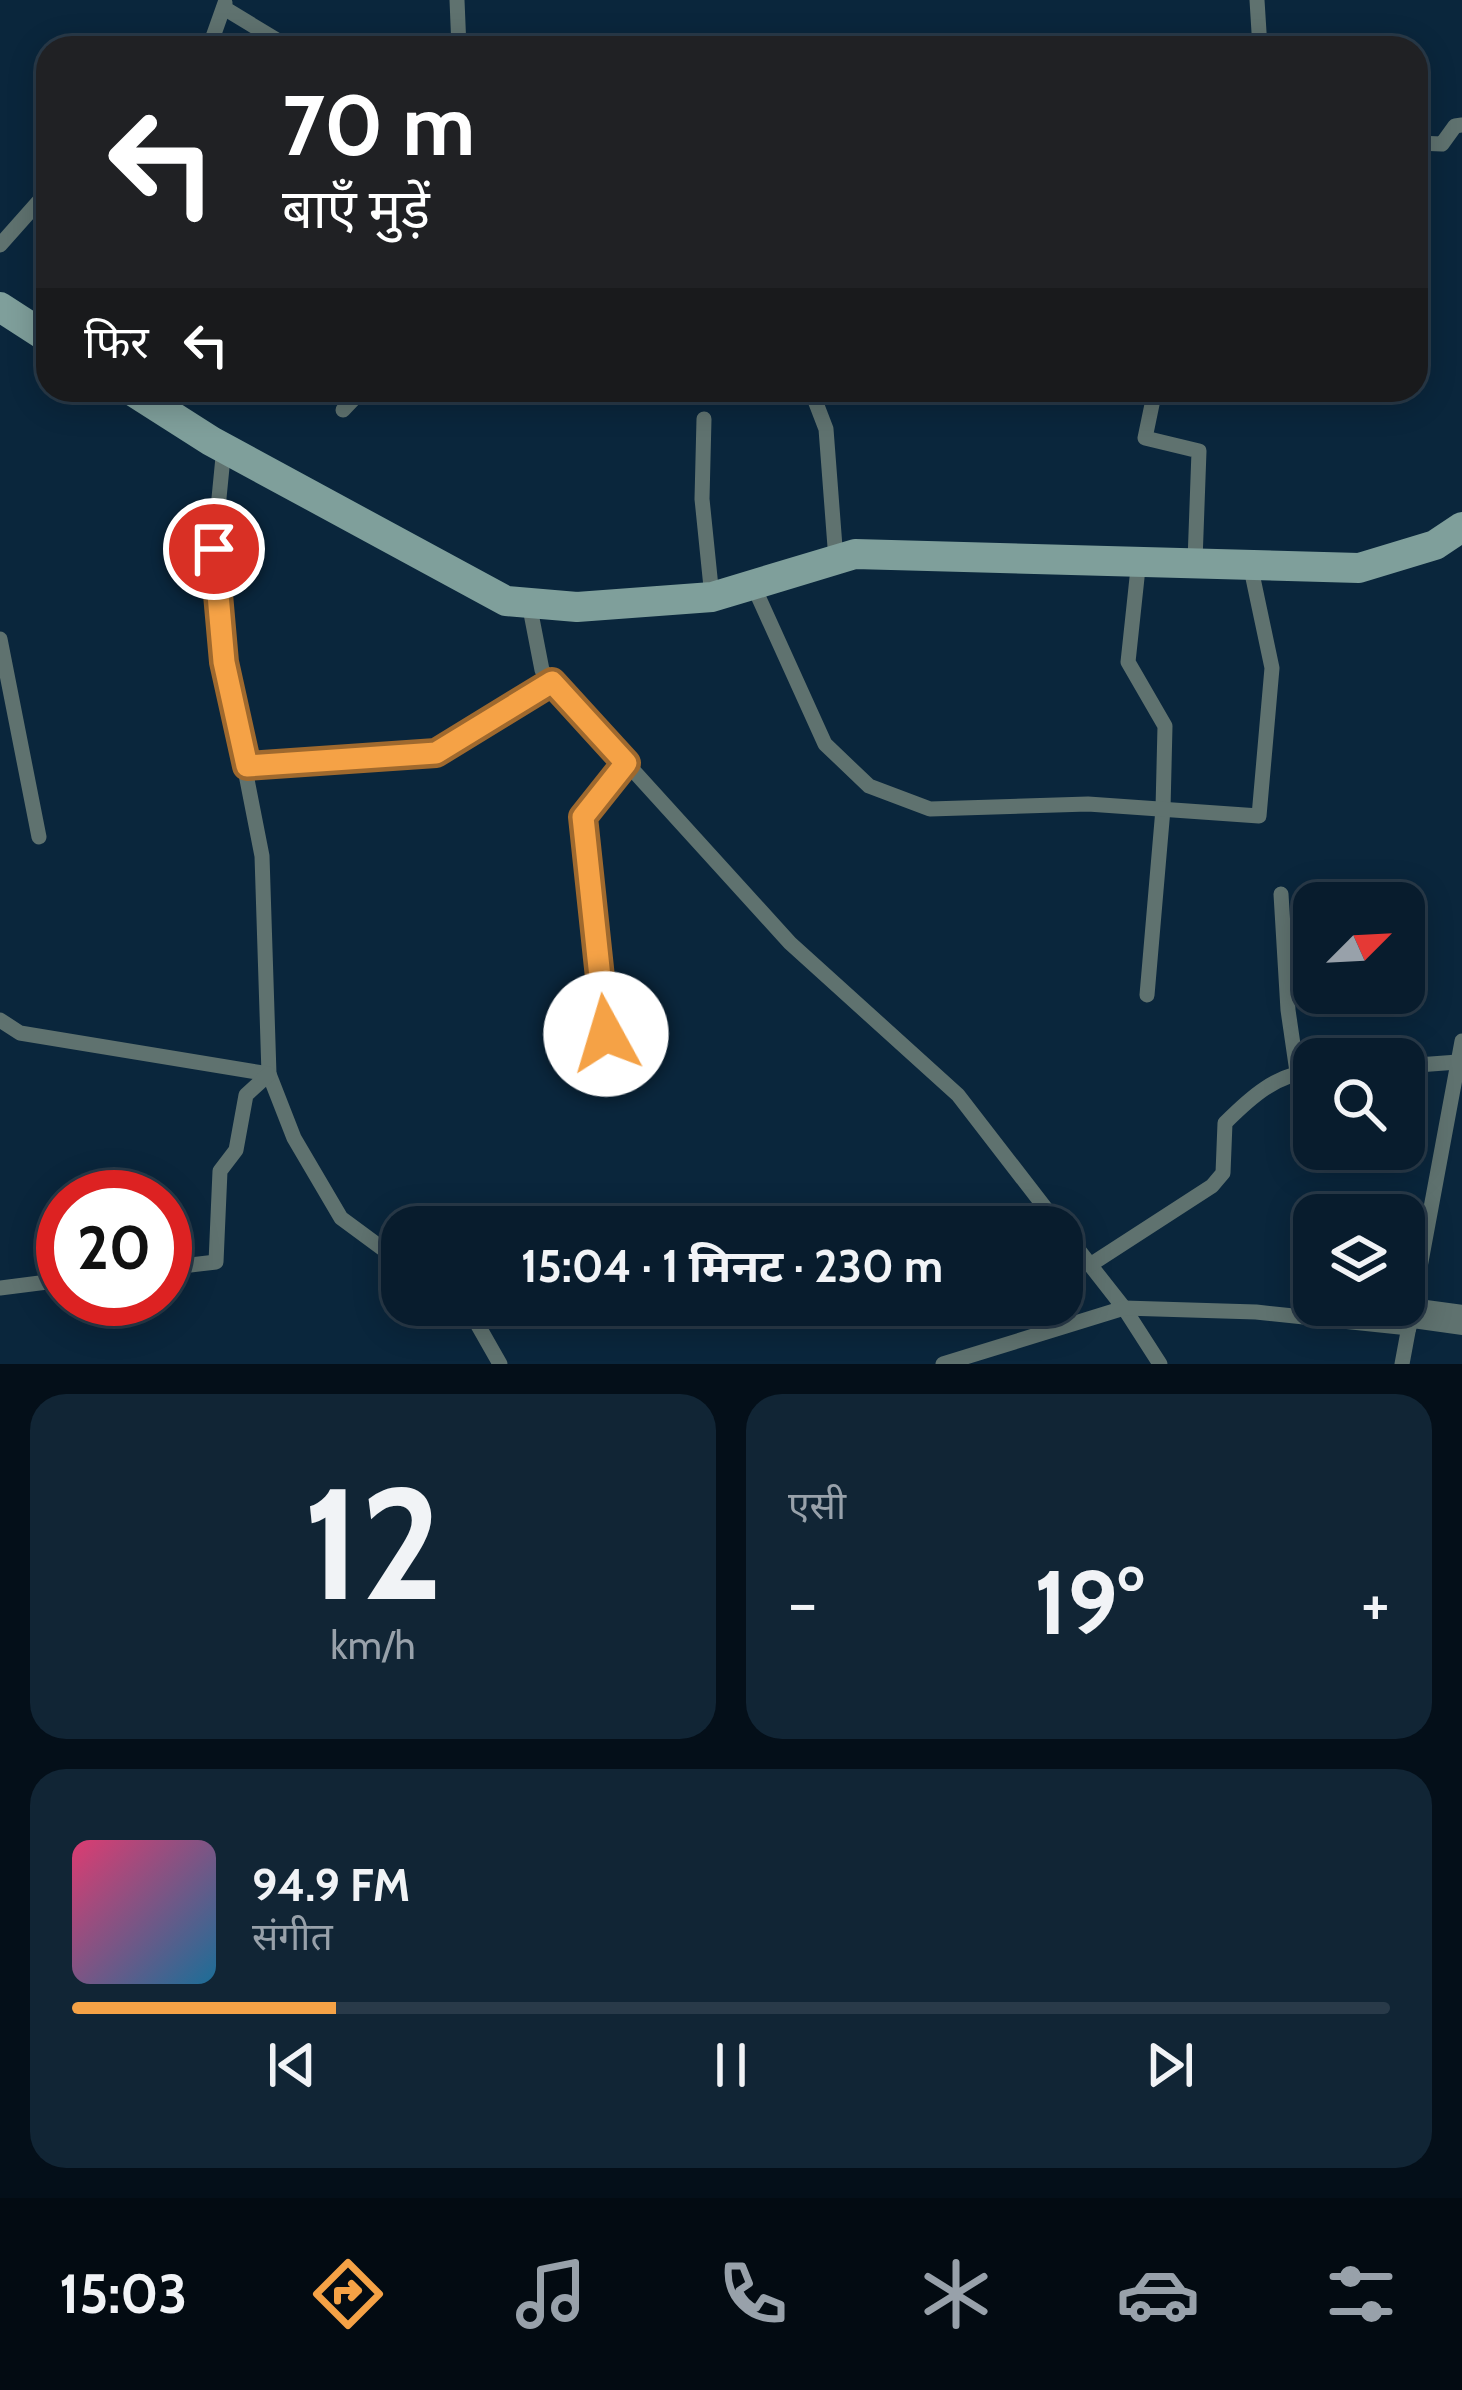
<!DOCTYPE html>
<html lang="hi">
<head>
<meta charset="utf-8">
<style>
	:root { --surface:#081c2d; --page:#112535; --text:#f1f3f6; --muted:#98a1aa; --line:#293a49; --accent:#f5a246 }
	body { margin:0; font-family:Cabin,"Noto Sans Devanagari",sans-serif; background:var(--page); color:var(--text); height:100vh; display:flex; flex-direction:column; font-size:45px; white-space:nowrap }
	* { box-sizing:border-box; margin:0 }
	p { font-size:39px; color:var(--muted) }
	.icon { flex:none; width:66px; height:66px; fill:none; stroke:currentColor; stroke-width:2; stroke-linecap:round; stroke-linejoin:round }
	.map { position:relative; height:1364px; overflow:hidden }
	.panel { display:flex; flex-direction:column; gap:30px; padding:30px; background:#040f19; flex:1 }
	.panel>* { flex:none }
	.banner { position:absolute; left:36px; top:36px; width:1392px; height:366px; border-radius:36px; box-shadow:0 6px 30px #0003,0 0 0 3px var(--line); background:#202124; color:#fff; overflow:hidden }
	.needle { width:78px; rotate:66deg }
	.fabs { position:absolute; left:1293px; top:882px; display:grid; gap:24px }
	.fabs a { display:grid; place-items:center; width:132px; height:132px; border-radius:24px; background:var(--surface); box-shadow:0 6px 30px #0003,0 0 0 3px var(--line); font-size:60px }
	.speed { position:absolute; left:36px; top:1170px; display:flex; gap:24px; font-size:60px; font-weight:700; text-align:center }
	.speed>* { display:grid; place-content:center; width:156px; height:156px; border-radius:50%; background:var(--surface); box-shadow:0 6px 30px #0003,0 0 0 3px var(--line); line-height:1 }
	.speed .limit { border:18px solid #d22; background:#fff; color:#111 }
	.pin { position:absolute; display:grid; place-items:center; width:102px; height:102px; color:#fff; margin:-51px; border:6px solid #fff; border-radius:50%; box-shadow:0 3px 12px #0007 }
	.me { position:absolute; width:132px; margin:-66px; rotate:354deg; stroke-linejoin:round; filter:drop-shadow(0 0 9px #0008) }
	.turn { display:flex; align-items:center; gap:42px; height:252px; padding:0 48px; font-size:54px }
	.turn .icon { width:156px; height:156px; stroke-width:2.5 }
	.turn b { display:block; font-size:84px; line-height:102px }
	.then { display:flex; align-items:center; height:114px; padding:0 48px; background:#0003; gap:24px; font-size:45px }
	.big { font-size:90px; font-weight:700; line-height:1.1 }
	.panel .widget { flex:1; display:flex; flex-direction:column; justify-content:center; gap:18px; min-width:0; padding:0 42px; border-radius:36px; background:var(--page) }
	.panel .dial { align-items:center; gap:0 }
	.dial b { font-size:156px; line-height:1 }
	.song { display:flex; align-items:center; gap:36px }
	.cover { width:144px; height:144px; border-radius:18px; background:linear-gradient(135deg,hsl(340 70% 55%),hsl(200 70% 35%)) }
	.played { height:12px; border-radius:6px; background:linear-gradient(90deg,var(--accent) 20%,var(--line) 20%) }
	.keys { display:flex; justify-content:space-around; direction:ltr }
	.heat { display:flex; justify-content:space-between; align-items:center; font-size:66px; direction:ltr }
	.panel .tiles { flex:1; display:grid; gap:30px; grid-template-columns:1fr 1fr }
	.widget:last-child { grid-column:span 2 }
	.trip { position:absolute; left:381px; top:1206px; width:702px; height:120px; border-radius:36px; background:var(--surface); box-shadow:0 6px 30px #0003,0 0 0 3px var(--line); font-weight:700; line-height:120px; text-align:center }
	.tab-bar { display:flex; height:192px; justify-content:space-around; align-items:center; background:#030b12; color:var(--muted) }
	.tab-bar .icon { width:84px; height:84px }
	.tab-bar .on { color:var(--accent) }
	.tab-bar b { font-size:54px; color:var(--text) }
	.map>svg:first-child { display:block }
</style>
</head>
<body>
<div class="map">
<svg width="1462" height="1364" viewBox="0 0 1462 1364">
	<rect width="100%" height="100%" fill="#0a263c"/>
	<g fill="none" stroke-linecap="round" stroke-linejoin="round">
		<!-- lane -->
		<g stroke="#5f726f" stroke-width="15">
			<polyline points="457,0 459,48"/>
			<polyline points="1257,0 1260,48"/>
			<polyline points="224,8 290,48"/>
			<polyline points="209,48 225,3"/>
			<polyline points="1416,143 1442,144 1455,126 1462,125"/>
			<polyline points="0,245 48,191"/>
			<polyline points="811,390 826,429 836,560"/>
			<polyline points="1155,390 1145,438 1199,451 1195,561"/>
			<polyline points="343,410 362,390"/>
			<polyline points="704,419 702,499 712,597"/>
			<polyline points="224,447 214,549 224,662 262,856 269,1074 294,1138 341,1218 402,1263"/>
			<polyline points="1139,559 1128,662 1165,726 1163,809 1147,995"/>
			<polyline points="753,585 825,744 869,786 930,809 1088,804 1259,816 1272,668 1250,564"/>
			<polyline points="529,603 542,670 790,943 958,1095 1060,1227"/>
			<polyline points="0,639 39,837"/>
			<polyline points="247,766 436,753 552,682"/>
			<polyline points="1281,894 1288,1010 1297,1072"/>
			<polyline points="0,1020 20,1033 269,1074"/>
			<polyline points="606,1034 583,817 625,763"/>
			<polyline points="1404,1066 1458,1062"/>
			<polyline points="1062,1229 1124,1308 1160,1364"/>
			<path d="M1090,1265l122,-79 11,-13 2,-50c25,-25 52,-50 89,-52"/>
			<polyline points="165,1268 216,1262 220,1171 236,1150 246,1095 269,1074"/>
			<polyline points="0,1288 63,1280"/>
			<polyline points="461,1305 471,1313 500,1364"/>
			<polyline points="943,1364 1124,1308 1256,1312 1409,1328"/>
			<polyline points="1402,1364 1462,1041"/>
		</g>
		<!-- street -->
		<polyline stroke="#5f726f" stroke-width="30" points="1412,1313 1462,1320"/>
		<!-- secondary -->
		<g stroke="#7f9f9b" stroke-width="30">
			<polyline points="0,307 48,338"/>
			<polyline points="131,390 211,441 506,601 577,607 712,597 855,554 1359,568 1435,545 1462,527"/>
		</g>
	</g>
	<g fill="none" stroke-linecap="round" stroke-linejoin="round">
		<defs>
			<polyline id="route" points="214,549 224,662 247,766 436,753 552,682 626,763 583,817 606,1034"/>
		</defs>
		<!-- route casing -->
		<use href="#route" stroke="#9f692e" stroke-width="30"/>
		<!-- route -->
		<use href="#route" stroke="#f5a246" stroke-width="21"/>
	</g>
</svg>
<div class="fabs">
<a><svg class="needle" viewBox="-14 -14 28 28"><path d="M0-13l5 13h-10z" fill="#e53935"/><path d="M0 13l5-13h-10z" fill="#98a1aa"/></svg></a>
<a><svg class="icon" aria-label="search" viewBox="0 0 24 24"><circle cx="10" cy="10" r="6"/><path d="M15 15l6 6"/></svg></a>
<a><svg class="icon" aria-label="layers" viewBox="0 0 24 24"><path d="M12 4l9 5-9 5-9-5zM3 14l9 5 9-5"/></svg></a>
</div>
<div class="speed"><div class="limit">20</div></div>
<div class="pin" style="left:214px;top:549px;background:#d93025"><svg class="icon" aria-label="arrive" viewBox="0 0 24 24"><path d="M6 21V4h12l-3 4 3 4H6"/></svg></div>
<svg class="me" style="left:606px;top:1034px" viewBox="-20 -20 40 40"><circle r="19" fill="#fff"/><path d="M0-13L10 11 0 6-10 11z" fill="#f5a246"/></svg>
<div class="trip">15:04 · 1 मिनट · 230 m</div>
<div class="banner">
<div class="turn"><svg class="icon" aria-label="left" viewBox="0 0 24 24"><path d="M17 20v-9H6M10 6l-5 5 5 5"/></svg><div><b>70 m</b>बाएँ मुड़ें</div></div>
<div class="then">फिर<svg class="icon" aria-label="left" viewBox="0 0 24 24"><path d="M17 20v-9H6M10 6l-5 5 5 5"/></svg></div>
</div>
</div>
<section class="panel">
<div class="tiles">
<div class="widget dial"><b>12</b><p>km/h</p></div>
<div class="widget"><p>एसी</p>
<div class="heat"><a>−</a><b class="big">19°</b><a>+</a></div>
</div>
<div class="widget">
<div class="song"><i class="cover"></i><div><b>94.9 FM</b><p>संगीत</p></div></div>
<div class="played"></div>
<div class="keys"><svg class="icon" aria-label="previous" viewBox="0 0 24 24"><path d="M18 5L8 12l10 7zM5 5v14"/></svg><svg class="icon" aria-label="pause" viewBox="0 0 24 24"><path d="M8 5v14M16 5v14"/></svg><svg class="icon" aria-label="next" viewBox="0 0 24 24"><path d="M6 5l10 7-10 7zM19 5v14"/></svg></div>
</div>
</div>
</section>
<nav class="tab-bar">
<b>15:03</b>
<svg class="icon on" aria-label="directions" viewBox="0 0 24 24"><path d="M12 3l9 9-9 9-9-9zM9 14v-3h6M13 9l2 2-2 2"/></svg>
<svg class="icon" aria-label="music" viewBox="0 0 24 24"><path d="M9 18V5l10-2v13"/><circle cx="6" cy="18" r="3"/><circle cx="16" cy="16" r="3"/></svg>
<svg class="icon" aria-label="phone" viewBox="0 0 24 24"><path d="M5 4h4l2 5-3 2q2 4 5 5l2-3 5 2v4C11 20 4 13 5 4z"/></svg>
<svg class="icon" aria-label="climate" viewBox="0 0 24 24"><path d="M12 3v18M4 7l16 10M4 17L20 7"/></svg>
<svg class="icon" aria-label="car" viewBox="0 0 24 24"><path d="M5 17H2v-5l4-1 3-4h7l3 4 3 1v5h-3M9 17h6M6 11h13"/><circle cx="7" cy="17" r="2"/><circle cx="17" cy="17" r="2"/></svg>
<svg class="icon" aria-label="filters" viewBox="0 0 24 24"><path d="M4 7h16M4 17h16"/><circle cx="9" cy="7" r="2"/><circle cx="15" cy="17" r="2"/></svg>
</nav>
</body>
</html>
